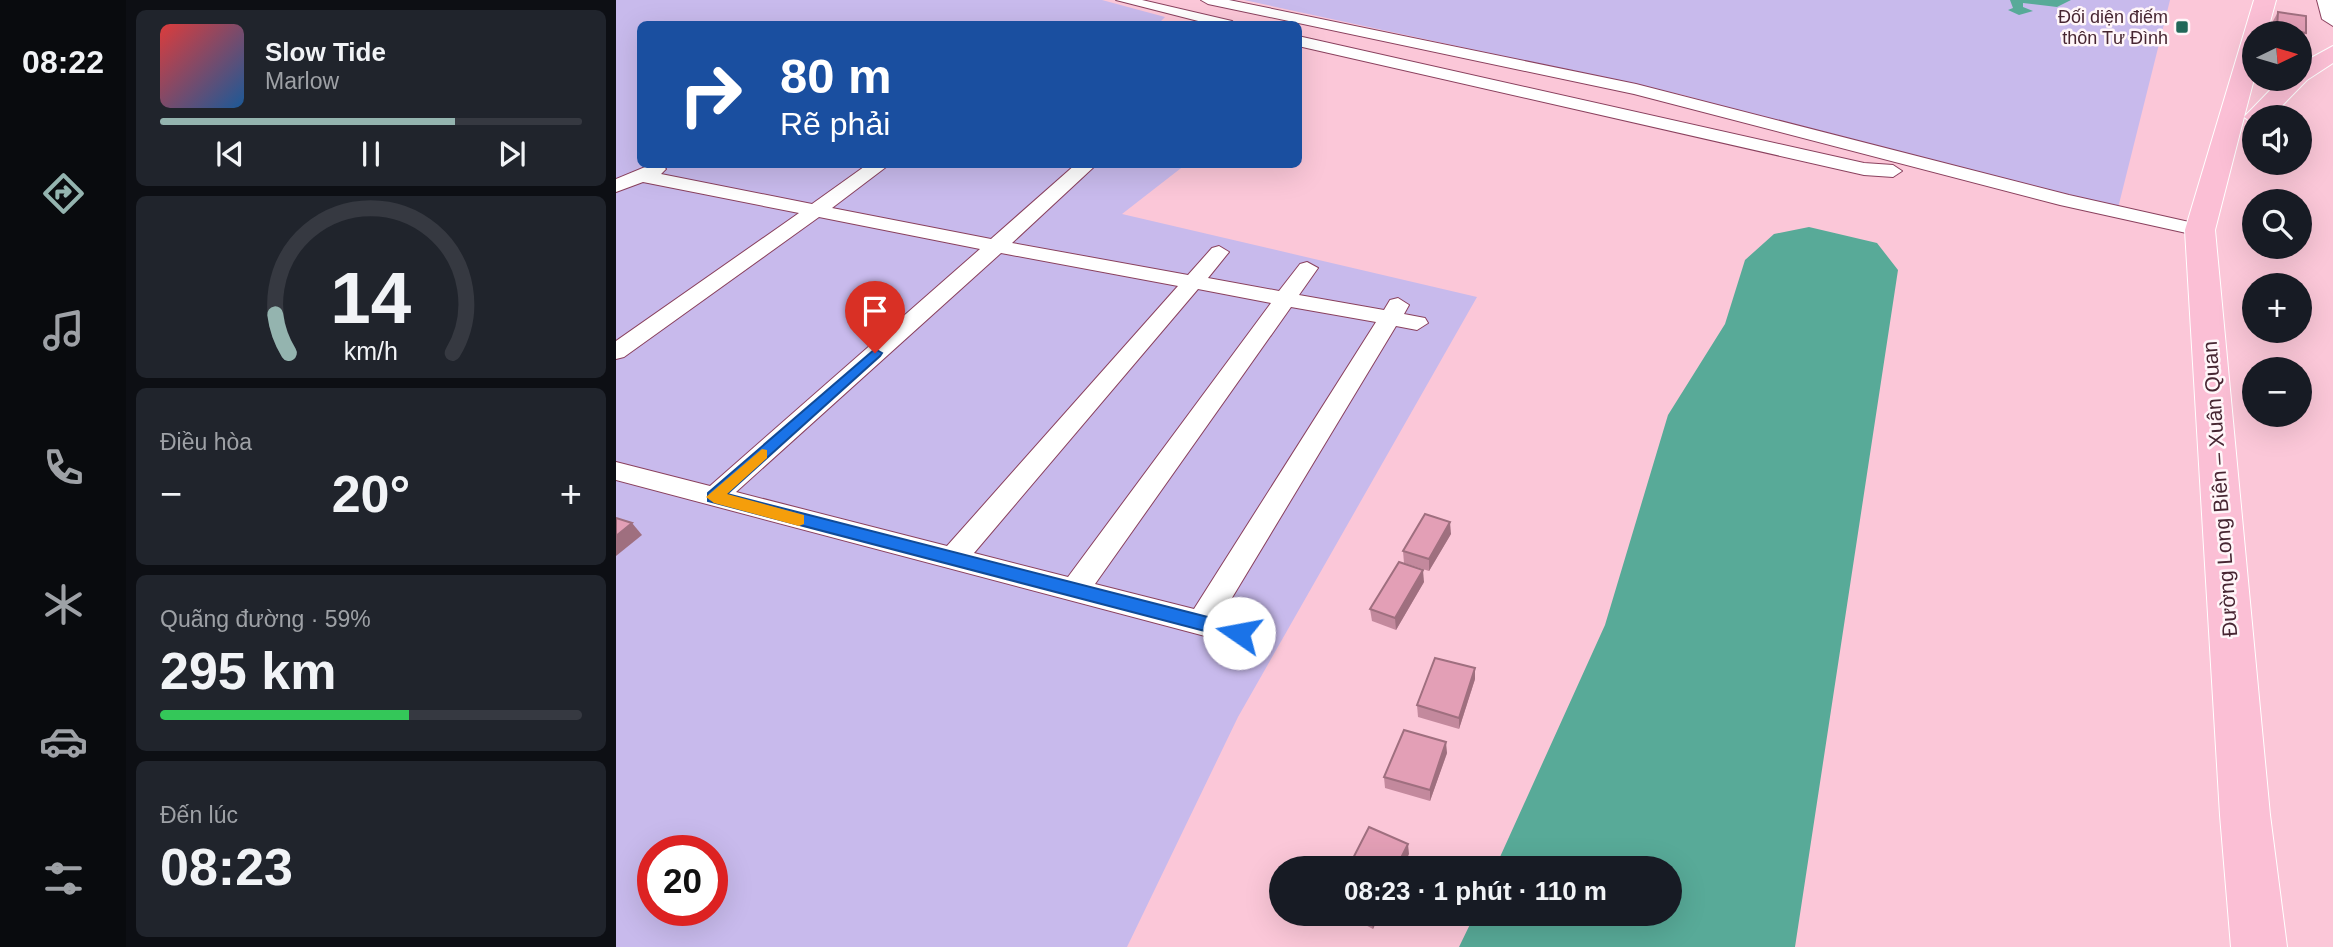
<!DOCTYPE html>
<html lang="vi">
<head>
<meta charset="utf-8">
<style>
	:root { --surface:#171b24; --page:#20242c; --text:#f1f3f6; --muted:#9ea1a6; --line:#363941; --accent:#94b4af }
	body { margin:0; font-family:Arial,sans-serif; background:var(--page); color:var(--text); height:100vh; display:flex; flex-direction:column; font-size:26px; white-space:nowrap }
	* { box-sizing:border-box; margin:0 }
	p { font-size:23px; color:var(--muted) }
	.icon { flex:none; width:38px; height:38px; fill:none; stroke:currentColor; stroke-width:2; stroke-linecap:round; stroke-linejoin:round }
	.map { position:relative; flex:1; overflow:hidden }
	.panel { display:flex; flex-direction:column; gap:10px; padding:10px; background:#0d0f14; width:490px }
	.panel>* { flex:none }
	.top-card { position:absolute; left:21px; top:21px; width:665px; height:147px; border-radius:10px; box-shadow:0 7px 28px #0002; background:#1a4fa0; color:#fff; overflow:hidden }
	.needle { width:46px; rotate:85deg }
	.tools { position:absolute; left:1626px; top:21px; display:grid; gap:14px }
	.tools a { display:grid; place-items:center; width:70px; height:70px; border-radius:50%; background:var(--surface); box-shadow:0 7px 28px #0002; font-size:35px }
	.speed { position:absolute; left:21px; top:835px; display:flex; gap:14px; font-size:35px; font-weight:700; text-align:center }
	.speed>* { display:grid; place-content:center; width:91px; height:91px; border-radius:50%; background:var(--surface); box-shadow:0 7px 28px #0002; line-height:1 }
	.speed .limit { border:10px solid #d22; background:#fff; color:#111 }
	.pin { position:absolute; display:grid; place-items:center; width:60px; height:60px; color:#fff; margin:-72px -30px; border-radius:50% 50% 50% 0; rotate:-45deg; box-shadow:0 0 7px #0007 }
	.pin .icon { rotate:45deg }
	.me { position:absolute; width:77px; margin:-38px; rotate:282deg; stroke-linejoin:round; filter:drop-shadow(0 0 5px #0008) }
	.turn { display:flex; align-items:center; gap:24px; height:147px; padding:0 28px; font-size:32px }
	.turn .icon { width:91px; height:91px; stroke-width:2.5 }
	.turn b { display:block; font-size:49px; line-height:60px }
	.big { font-size:52px; font-weight:700; line-height:1.1 }
	.panel .tile { flex:1; display:flex; flex-direction:column; justify-content:center; gap:10px; min-width:0; padding:0 24px; border-radius:10px; background:var(--page) }
	.panel .dial { align-items:center; gap:0 }
	.dial svg { height:182px; overflow:visible; fill:none; stroke:var(--line); stroke-width:7; stroke-linecap:round; text-anchor:middle }
	.dial text { fill:var(--text); stroke:none }
	.song { display:flex; align-items:center; gap:21px }
	.cover { width:84px; height:84px; border-radius:10px; background:linear-gradient(135deg,hsl(0 70% 55%),hsl(210 70% 35%)) }
	.played { height:7px; border-radius:4px; background:linear-gradient(90deg,var(--accent) 70%,var(--line) 70%) }
	.keys { display:flex; justify-content:space-around; direction:ltr }
	.heat { display:flex; justify-content:space-between; align-items:center; font-size:38px; direction:ltr }
	.charge { height:10px; border-radius:5px; background:linear-gradient(90deg,#34c759 59%,var(--line) 0) }
	.trip { position:absolute; left:653px; top:856px; width:413px; height:70px; border-radius:35px; background:var(--surface); box-shadow:0 7px 28px #0002; font-weight:700; line-height:70px; text-align:center }
	main { display:flex; flex:1; min-height:0 }
	.tabs { display:flex; flex-direction:column; width:126px; justify-content:space-around; align-items:center; background:#090b0e; color:var(--muted) }
	.tabs .icon { width:49px; height:49px }
	.tabs .on { color:var(--accent) }
	.tabs b { font-size:32px; color:var(--text) }
	.map>svg:first-child { display:block }
</style>
</head>
<body>
<main>
<nav class="tabs">
<b>08:22</b>
<svg class="icon on" aria-label="directions" viewBox="0 0 24 24"><path d="M12 3l9 9-9 9-9-9zM9 14v-3h6M13 9l2 2-2 2"/></svg>
<svg class="icon" aria-label="music" viewBox="0 0 24 24"><path d="M9 18V5l10-2v13"/><circle cx="6" cy="18" r="3"/><circle cx="16" cy="16" r="3"/></svg>
<svg class="icon" aria-label="phone" viewBox="0 0 24 24"><path d="M5 4h4l2 5-3 2q2 4 5 5l2-3 5 2v4C11 20 4 13 5 4z"/></svg>
<svg class="icon" aria-label="climate" viewBox="0 0 24 24"><path d="M12 3v18M4 7l16 10M4 17L20 7"/></svg>
<svg class="icon" aria-label="car" viewBox="0 0 24 24"><path d="M5 17H2v-5l4-1 3-4h7l3 4 3 1v5h-3M9 17h6M6 11h13"/><circle cx="7" cy="17" r="2"/><circle cx="17" cy="17" r="2"/></svg>
<svg class="icon" aria-label="filters" viewBox="0 0 24 24"><path d="M4 7h16M4 17h16"/><circle cx="9" cy="7" r="2"/><circle cx="15" cy="17" r="2"/></svg>
</nav>
<section class="panel">
<div class="tile">
<div class="song"><i class="cover"></i><div><b>Slow Tide</b><p>Marlow</p></div></div>
<div class="played"></div>
<div class="keys"><svg class="icon" aria-label="previous" viewBox="0 0 24 24"><path d="M18 5L8 12l10 7zM5 5v14"/></svg><svg class="icon" aria-label="pause" viewBox="0 0 24 24"><path d="M8 5v14M16 5v14"/></svg><svg class="icon" aria-label="next" viewBox="0 0 24 24"><path d="M6 5l10 7-10 7zM19 5v14"/></svg></div>
</div>
<div class="tile dial"><svg viewBox="0 0 100 80">
<path d="M14 69A42 42 0 1 1 86 69"/>
<path d="M14 69A42 42 0 0 1 8 52" stroke="#94b4af"/>
<text x="50" y="56" font-size="32" font-weight="700">14</text>
<text x="50" y="72" font-size="11">km/h</text>
</svg></div>
<div class="tile"><p>Điều hòa</p>
<div class="heat"><a>−</a><b class="big">20°</b><a>+</a></div>
</div>
<div class="tile"><p>Quãng đường · 59%</p><b class="big">295 km</b><div class="charge"></div></div>
<div class="tile"><p>Đến lúc</p><b class="big">08:23</b></div>
</section>
<div class="map">
<svg width="1717" height="947" viewBox="0 0 1717 947">
	<rect width="100%" height="100%" fill="#fbc7d8"/>
	<!-- green -->
	<g fill="#c8baec" fill-rule="evenodd">
		<path d="M0,0h486l63,17 -7,7h-518v140l545,1 -63,49 355,83 -239,420 -111,230h-511zM37,850h59v60h-59z"/>
		<polygon points="628,0 1554,0 1501,212 1421,195 1067,95"/>
	</g>
	<!-- water -->
	<g fill="#58aa98">
		<polygon points="1394,0 1455,0 1441,7 1407,3 1407,7 1417,11 1403,15 1392,10 1397,8"/>
		<polygon points="1193,227 1261,243 1282,270 1179,947 843,947 859,914 1054,914 1054,868 879,868 989,625 1052,415 1109,324 1129,260 1158,234"/>
	</g>
	<g fill="none" stroke-linecap="round" stroke-linejoin="round">
		<defs>
			<g id="lane">
				<polygon points="500,0 526,0 616,21 619,24 594,24"/>
				<polygon points="585,0 613,0 1020,84 1453,195 1591,226 1594,230 1584,236 1444,205 1018,94 592,4"/>
				<polygon points="682,36 1248,163 1277,165 1286,171 1277,177 1248,175 682,46"/>
				<path d="M45,164l5,5 -5,5 151,30 56,-40h22l-58,44 159,31 85,-75h21l-85,79 176,32 24,-27 7,-2 10,6 -21,26 71,13 21,-27 7,-2 11,6 -19,27 85,15 6,-10 8,-2 11,7 -5,9 21,4 3,5 -11,7 -21,-4 -175,290 29,8 4,9 -4,9 -11,3 -623,-165v-18l94,24 270,-237 -161,-32 -195,140 -8,2v-18l183,-128 -156,-31 -27,10v-13l34,-14zM385,253l177,33 -231,260 -211,-54zM582,289l73,14 -203,274 -94,-24zM675,307l85,15 -182,287 -99,-25z"/>
			</g>
			<polygon id="street" points="1701,0 1717,0 1717,26 1706,19"/>
			<polygon id="primary" points="1638,0 1660,0 1651,33 1638,33 1638,79 1628,117 1665,79 1684,79 1684,64 1717,46 1717,63 1691,80 1655,117 1638,117 1638,124 1628,117 1599,230 1654,815 1671,947 1615,947 1604,815 1569,230"/>
		</defs>
		<!-- lane casing -->
		<use href="#lane" stroke="#8a415e" stroke-width="2"/>
		<!-- street casing -->
		<use href="#street" stroke="#8a415e" stroke-width="2"/>
		<!-- primary casing -->
		<use href="#primary" stroke="#fff" stroke-width="2"/>
		<!-- lane -->
		<use href="#lane" fill="#fff" fill-rule="evenodd"/>
		<!-- street -->
		<use href="#street" fill="#fff" fill-rule="evenodd"/>
		<!-- primary -->
		<use href="#primary" fill="#fbbfd5" fill-rule="evenodd"/>
	</g>
	<!-- wall -->
	<g fill="#c3899d">
		<polygon points="1662,12 1690,33 1684,43 1684,33 1656,33 1657,21"/>
		<polygon points="835,534 813,571 788,563 787,551"/>
		<polygon points="808,582 780,630 756,621 754,609"/>
		<polygon points="859,679 843,729 802,717 801,705"/>
		<polygon points="831,753 814,801 769,788 768,777"/>
		<polygon points="729,914 764,914 757,929"/>
	</g>
	<!-- shaded-wall -->
	<g fill="#9f6f7f">
		<polygon points="834,522 835,534 813,571 813,559"/>
		<polygon points="16,523 26,535 0,556 0,536"/>
		<polygon points="807,570 808,582 780,630 779,618"/>
		<polygon points="859,668 859,679 843,729 843,718"/>
		<polygon points="830,742 831,753 814,801 814,790"/>
		<polygon points="792,844 793,854 787,868 780,868"/>
		<polygon points="758,914 764,914 757,929 755,919"/>
	</g>
	<!-- building -->
	<g fill="#e39fb6" stroke="#9f6f7f" stroke-width="2">
		<polygon points="1662,12 1690,16 1690,33 1661,28"/>
		<polygon points="809,514 834,522 813,559 787,551"/>
		<polygon points="0,518 16,523 0,536"/>
		<polygon points="783,562 807,570 779,618 754,609"/>
		<polygon points="819,658 859,668 843,718 801,705"/>
		<polygon points="788,730 830,742 814,790 768,777"/>
		<polygon points="753,827 792,844 780,868 732,868"/>
		<polygon points="746,914 758,914 755,919"/>
	</g>
	<!-- route -->
	<polygon fill="#1a73e8" stroke="#114b97" stroke-width="2" points="259,349 266,353 264,356 111,494 623,625 630,628 632,633 630,638 623,640 92,501 92,493"/>
	<!-- slow -->
	<polygon fill="#f59e0b" points="146,449 151,450 151,458 111,494 188,515 188,524 183,526 98,503 90,497"/>
	<!-- markers -->
	<rect fill="#226759" stroke="#fff6f9" stroke-width="2.5" x="1559" y="20" width="14" height="14" rx="3.5"/>
	<g text-anchor="middle" stroke-width="5" stroke-linejoin="round" paint-order="stroke">
		<!-- far-poi labels -->
		<g font-size="18" fill="#472632" stroke="#fff6f9" text-anchor="end">
			<text x="1552" y="23">Đối diện điếm<tspan x="1552" dy="21">thôn Tư Đình</tspan></text>
		</g>
		<!-- street labels -->
		<g font-size="21" fill="#472632" stroke="#fff6f9">
			<text transform="translate(1604 489) rotate(-94)" y="7">Đường Long Biên – Xuân Quan</text>
		</g>
	</g>
</svg>
<div class="tools">
<a><svg class="needle" viewBox="-14 -14 28 28"><path d="M0-13l5 13h-10z" fill="#e53935"/><path d="M0 13l5-13h-10z" fill="#9ea1a6"/></svg></a>
<a><svg class="icon" aria-label="sound" viewBox="0 0 24 24"><path d="M4 9h4l5-4v14l-5-4H4zM17 9q2 3 0 6"/></svg></a>
<a><svg class="icon" aria-label="search" viewBox="0 0 24 24"><circle cx="10" cy="10" r="6"/><path d="M15 15l6 6"/></svg></a>
<a>+</a>
<a>−</a>
</div>
<div class="speed"><div class="limit">20</div></div>
<div class="pin" style="left:259px;top:353px;background:#d93025"><svg class="icon" aria-label="arrive" viewBox="0 0 24 24"><path d="M6 21V4h12l-3 4 3 4H6"/></svg></div>
<svg class="me" style="left:623px;top:633px" viewBox="-20 -20 40 40"><circle r="19" fill="#fff"/><path d="M0-13L10 11 0 6-10 11z" fill="#1a73e8"/></svg>
<div class="trip">08:23 · 1 phút · 110 m</div>
<div class="top-card">
<div class="turn"><svg class="icon" aria-label="right" viewBox="0 0 24 24"><path d="M7 20v-9h11M14 6l5 5-5 5"/></svg><div><b>80 m</b>Rẽ phải</div></div>
</div>
</div>
</main>
</body>
</html>
